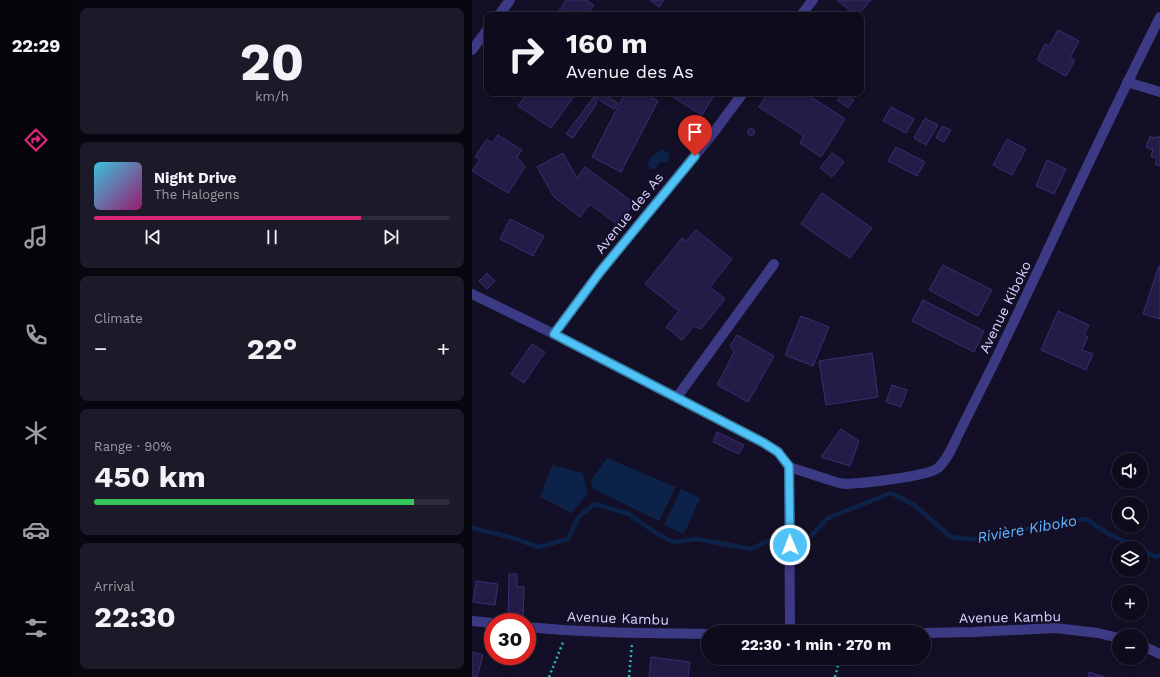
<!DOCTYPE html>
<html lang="en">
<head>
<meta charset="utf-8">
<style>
	:root { --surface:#0e0b1c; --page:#1c1929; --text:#f1f3f6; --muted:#9b9ba3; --line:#2e2b3b; --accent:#db2777 }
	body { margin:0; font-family:"Work Sans",sans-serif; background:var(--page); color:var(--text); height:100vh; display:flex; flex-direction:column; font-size:15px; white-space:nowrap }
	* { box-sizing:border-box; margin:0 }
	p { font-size:13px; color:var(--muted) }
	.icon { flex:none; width:22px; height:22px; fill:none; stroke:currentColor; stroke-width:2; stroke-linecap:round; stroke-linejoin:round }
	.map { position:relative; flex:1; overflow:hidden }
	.details { display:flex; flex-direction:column; gap:8px; padding:8px; background:#08060f; width:400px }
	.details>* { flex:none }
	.guide { position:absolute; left:12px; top:12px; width:380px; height:84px; border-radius:8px; box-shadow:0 2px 6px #0003,0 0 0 1px var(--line); background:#0e0b1c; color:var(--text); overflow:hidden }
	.buttons { position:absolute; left:640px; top:453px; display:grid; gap:8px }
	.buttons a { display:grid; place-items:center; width:36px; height:36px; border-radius:50%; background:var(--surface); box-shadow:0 2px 6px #0003,0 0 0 1px var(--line); font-size:20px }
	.speed { position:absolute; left:12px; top:613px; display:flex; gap:8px; font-size:20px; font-weight:700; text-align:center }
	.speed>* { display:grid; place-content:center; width:52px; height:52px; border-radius:50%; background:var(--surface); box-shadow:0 2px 6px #0003,0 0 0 1px var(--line); line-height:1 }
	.speed .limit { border:6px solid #d22; background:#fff; color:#111 }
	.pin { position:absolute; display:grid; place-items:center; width:34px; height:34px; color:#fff; margin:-41px -17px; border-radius:50% 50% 50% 0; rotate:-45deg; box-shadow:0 0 4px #0007 }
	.pin .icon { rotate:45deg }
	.me { position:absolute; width:44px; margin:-22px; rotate:359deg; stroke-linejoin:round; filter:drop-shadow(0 0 3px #0008) }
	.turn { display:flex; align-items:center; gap:14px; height:84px; padding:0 16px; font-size:18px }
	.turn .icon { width:52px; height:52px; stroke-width:2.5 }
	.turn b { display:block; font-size:28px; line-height:34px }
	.big { font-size:30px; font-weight:700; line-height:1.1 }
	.details .tile { flex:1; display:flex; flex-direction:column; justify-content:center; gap:6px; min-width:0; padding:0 14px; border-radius:8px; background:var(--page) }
	.details .dial { align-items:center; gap:0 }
	.dial b { font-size:52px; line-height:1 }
	.song { display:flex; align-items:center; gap:12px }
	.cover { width:48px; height:48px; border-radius:6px; background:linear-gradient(135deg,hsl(190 70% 55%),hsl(320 70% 35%)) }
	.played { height:4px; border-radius:2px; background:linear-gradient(90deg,var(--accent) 75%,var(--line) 75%) }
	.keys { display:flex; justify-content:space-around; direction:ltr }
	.heat { display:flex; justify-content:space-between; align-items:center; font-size:22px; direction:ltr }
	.charge { height:6px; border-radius:3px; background:linear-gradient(90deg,#34c759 90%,var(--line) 0) }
	.trip { position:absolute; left:229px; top:625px; width:230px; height:40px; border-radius:20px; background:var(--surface); box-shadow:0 2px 6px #0003,0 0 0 1px var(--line); font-weight:700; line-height:40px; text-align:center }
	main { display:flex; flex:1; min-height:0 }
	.menu { display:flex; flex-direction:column; width:72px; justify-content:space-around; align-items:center; background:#06040b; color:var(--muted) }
	.menu .icon { width:28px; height:28px }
	.menu .selected { color:var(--accent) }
	.menu b { font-size:18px; color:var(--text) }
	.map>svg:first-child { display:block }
</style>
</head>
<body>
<main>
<nav class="menu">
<b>22:29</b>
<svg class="icon selected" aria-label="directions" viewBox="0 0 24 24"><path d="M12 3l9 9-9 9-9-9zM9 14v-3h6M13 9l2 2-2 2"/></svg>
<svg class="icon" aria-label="music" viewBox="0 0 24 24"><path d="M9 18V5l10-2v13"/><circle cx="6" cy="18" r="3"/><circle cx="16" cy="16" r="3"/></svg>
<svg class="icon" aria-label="phone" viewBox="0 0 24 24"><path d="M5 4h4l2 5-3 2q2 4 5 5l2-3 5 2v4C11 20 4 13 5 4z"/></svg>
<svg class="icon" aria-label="climate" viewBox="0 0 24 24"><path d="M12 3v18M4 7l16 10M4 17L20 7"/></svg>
<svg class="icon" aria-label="car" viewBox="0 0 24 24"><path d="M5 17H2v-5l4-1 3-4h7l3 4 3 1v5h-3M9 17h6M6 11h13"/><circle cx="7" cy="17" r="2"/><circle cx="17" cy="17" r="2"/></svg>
<svg class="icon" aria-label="filters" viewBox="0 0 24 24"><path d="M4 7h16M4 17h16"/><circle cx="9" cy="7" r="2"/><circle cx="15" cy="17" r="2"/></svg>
</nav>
<section class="details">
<div class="tile dial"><b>20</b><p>km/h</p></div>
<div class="tile">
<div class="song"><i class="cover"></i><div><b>Night Drive</b><p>The Halogens</p></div></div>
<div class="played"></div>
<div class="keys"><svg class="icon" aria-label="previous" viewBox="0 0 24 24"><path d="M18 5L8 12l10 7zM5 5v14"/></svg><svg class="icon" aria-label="pause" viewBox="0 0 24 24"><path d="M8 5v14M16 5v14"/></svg><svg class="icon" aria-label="next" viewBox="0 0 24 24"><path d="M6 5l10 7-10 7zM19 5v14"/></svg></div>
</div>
<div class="tile"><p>Climate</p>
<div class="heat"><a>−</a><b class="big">22°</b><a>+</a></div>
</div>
<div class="tile"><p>Range · 90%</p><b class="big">450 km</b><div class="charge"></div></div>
<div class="tile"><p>Arrival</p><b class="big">22:30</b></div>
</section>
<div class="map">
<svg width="688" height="677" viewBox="0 0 688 677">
	<rect width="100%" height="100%" fill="#130f26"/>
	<!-- water -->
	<g fill="#0c2248">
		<polygon points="191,149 197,154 197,162 188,162 183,169 179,169 175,163 181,155"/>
		<polygon points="135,458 204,487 187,521 120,488 119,481"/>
		<polygon points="80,465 111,473 116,494 99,513 68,497"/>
		<polygon points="209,489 228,498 212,534 192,525"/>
	</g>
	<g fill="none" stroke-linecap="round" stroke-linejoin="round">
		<!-- stream -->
		<g stroke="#0c2248" stroke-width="4.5">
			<polyline points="0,528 38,537 66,547 96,539 106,517 123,504 157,514 184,533 201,542 225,539 279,549 298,540 329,546 356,518 419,493 441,504 479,537 508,540 583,522 614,519 637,534 666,548"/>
			<polyline points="669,550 684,557 688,555"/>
		</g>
	</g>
	<!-- building -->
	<g fill="#241b47" stroke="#3b2d73">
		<polygon points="94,0 114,0 122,5 115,15 93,15 87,11"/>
		<polygon points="178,0 192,0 187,7"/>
		<polygon points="365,0 399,0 386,15 383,15"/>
		<polygon points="586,30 607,41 598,58 603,60 594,76 565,60 573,44 577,46"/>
		<polygon points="55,93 103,93 104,94 79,128 46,106"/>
		<polygon points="125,93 136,93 134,96 146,103 142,109 122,97"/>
		<polygon points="153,93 172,93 186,101 149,172 120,157"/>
		<polygon points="194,93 248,93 241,97 230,115"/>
		<polygon points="296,93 333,93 373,119 349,157 328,143 332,136 287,107"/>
		<polygon points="371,93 373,93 382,100 376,108 365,100"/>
		<polygon points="122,97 125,103 101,138 94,134"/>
		<polygon points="419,107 442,119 434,133 411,121"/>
		<polygon points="453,118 466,125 454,145 442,138"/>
		<polygon points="470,126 479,130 472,142 464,138"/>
		<circle cx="279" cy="132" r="3.5"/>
		<polygon points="26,135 50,150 45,157 53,167 36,193 0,171 8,159 3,157 15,139 20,143"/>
		<polygon points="678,136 683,138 688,136 688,166 683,164 685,159 679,156 681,150 674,147"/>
		<polygon points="535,139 554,149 540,175 521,165"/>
		<polygon points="424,147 453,162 445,176 416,161"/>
		<polygon points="91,153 105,178 113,167 162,203 146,225 118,204 108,217 82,197 65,167"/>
		<polygon points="360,153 372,162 360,177 348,168"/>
		<polygon points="575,160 594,169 582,194 564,186"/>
		<polygon points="350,193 400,228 378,258 329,224"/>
		<polygon points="38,219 72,236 61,256 28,239"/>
		<polygon points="224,230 260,259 238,287 253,299 229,329 222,326 210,340 194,327 207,311 173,284 210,238 214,241"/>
		<polygon points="471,265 520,290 506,316 457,290"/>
		<polygon points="687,266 688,266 688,319 671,314"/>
		<polygon points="15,273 23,281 15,289 7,281"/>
		<polygon points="451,300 512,331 502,352 440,321"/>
		<polygon points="586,311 617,325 612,335 616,337 610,350 621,354 614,370 569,350"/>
		<polygon points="329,316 357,327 341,366 313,355"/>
		<polygon points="265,335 302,356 276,402 245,385 262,352 258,346"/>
		<polygon points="60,344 73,352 52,383 39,374"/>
		<polygon points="400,353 406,397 354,405 347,361"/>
		<polygon points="420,385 435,390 429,407 414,402"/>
		<polygon points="369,429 387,441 378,466 349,457"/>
		<polygon points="245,432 272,445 267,454 241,442"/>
		<polygon points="37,574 45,574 45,587 52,587 51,620 36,620"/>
		<polygon points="4,581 26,584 23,605 1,602"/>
		<polygon points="0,652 11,655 5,677 0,677"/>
		<polygon points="179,657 218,662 216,677 177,677"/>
		<polygon points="617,672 633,677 616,677"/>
	</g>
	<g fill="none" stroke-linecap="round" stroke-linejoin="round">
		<!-- path -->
		<g stroke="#2fb8b0" stroke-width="2.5" stroke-dasharray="2 3" stroke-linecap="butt">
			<polyline points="77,677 92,640"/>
			<polyline points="157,677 160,644"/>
			<polyline points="363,677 368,658"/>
		</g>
		<!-- minor -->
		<g stroke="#3d3a85" stroke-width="10">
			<polyline points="329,15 341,0"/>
			<polyline points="655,82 688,92"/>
			<polyline points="0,294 82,334 292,443 306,452 317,467 318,632"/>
			<polyline points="82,334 128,272 242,132 271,93"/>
			<polyline points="205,397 302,264"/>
			<path d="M317,467l50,16 7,1c17,-1 80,-7 92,-16 11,-10 17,-27 23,-39 10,-20 20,-40 30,-60 57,-117 110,-236 169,-352"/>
			<polyline points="0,621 21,623"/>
			<path d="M55,627c60,6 120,6 181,7"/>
			<polyline points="452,633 501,632 583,628 626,633 647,638"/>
			<polyline points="669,645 688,654"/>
		</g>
		<!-- tertiary -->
		<g stroke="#3d3a85" stroke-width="10">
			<polyline points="27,15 38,0"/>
			<polyline points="0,50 15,30"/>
		</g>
	</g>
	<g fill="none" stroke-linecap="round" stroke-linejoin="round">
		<defs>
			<polyline id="route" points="223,156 128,272 82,334 292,443 306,452 317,466 318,545"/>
		</defs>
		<!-- route casing -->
		<use href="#route" stroke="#337fa1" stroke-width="10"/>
		<!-- route -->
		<use href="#route" stroke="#4fc3f7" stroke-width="7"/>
	</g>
	<g text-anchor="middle" stroke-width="4" stroke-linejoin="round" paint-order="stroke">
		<!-- street labels -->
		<g font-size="14" fill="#d9d4ff" stroke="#130f26">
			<text transform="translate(157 213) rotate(-51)" y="5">Avenue des As</text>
			<text transform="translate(533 307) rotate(-64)" y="5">Avenue Kiboko</text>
			<text transform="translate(538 617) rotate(-1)" y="5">Avenue Kambu</text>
			<text transform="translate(146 618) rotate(2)" y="5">Avenue Kambu</text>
		</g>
		<!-- water labels -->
		<g font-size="15" font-style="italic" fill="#62b6ff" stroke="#130f26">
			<text transform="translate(555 529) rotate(-10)" y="5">Rivière Kiboko</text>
		</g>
	</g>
</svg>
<div class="buttons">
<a><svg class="icon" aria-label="sound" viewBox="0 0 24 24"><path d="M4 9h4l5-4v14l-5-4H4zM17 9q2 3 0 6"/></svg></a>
<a><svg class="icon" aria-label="search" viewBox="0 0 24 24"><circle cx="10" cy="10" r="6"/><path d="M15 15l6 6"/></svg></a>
<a><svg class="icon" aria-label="layers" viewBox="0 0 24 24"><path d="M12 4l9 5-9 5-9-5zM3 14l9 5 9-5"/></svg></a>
<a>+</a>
<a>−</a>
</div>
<div class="speed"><div class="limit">30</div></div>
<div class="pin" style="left:223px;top:156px;background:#d93025"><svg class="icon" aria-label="arrive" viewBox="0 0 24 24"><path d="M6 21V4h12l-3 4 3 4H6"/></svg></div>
<svg class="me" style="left:318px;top:545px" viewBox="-20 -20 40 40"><circle r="17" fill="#4fc3f7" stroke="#fff" stroke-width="3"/><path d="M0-11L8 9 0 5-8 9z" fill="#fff"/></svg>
<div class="trip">22:30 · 1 min · 270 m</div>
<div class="guide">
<div class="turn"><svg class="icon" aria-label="right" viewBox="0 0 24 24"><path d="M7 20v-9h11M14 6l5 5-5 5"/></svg><div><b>160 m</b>Avenue des As</div></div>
</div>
</div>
</main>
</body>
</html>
